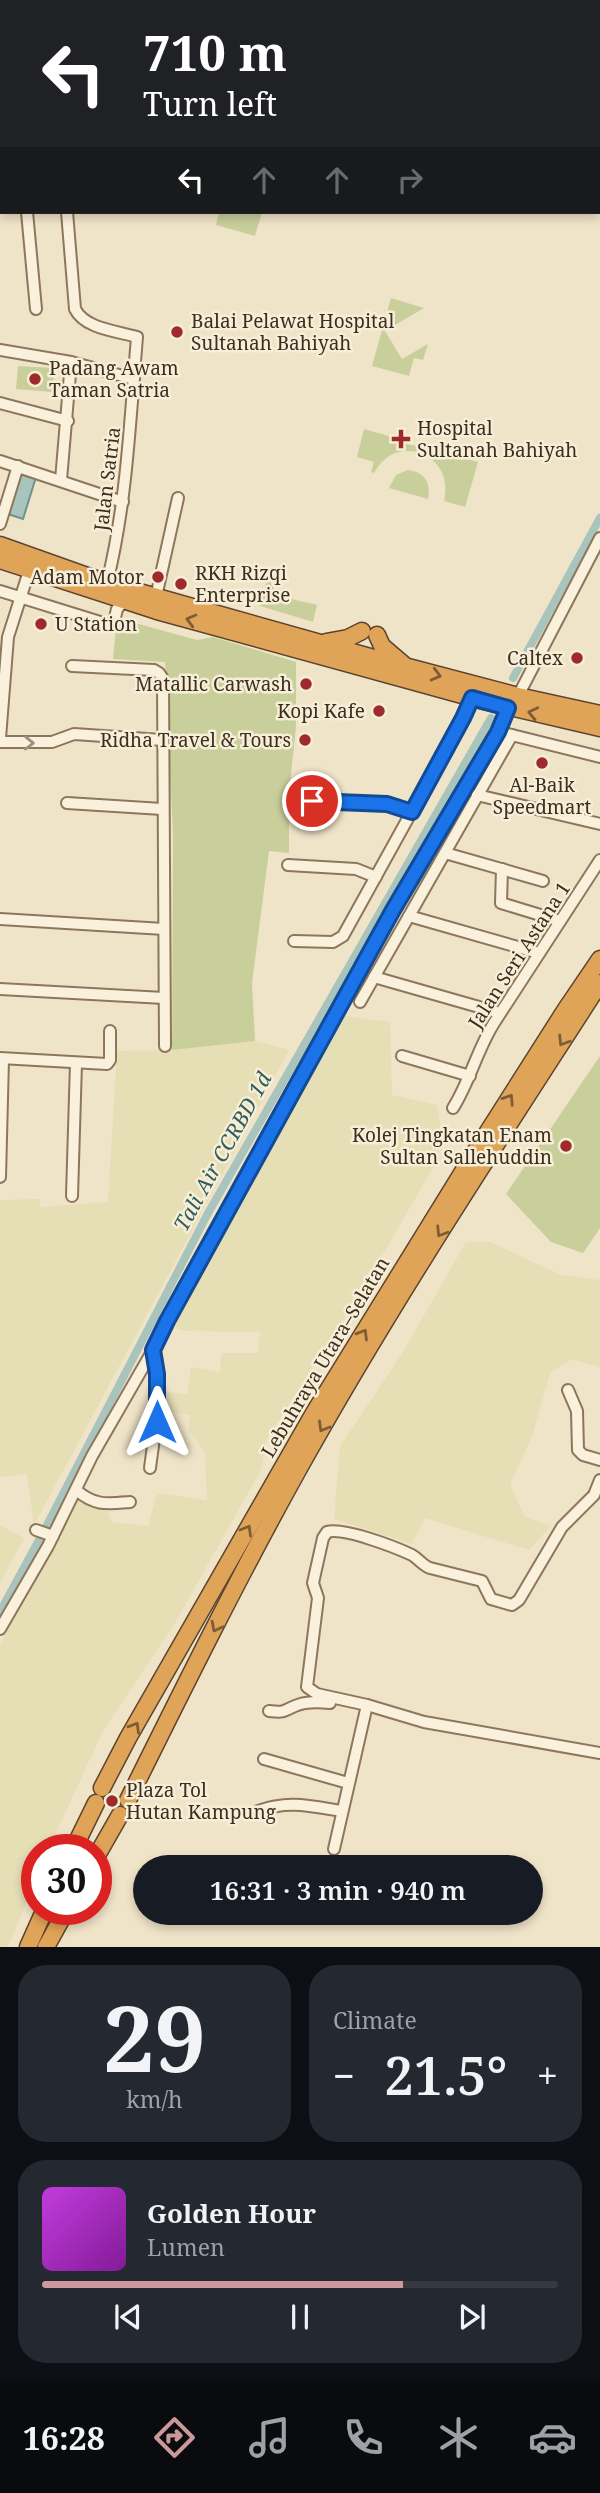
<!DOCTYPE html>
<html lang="en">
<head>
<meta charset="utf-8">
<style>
	:root { --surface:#171b24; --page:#242831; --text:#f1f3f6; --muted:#9ea1a6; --line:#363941; --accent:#cc999b }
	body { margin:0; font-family:"Noto Serif",serif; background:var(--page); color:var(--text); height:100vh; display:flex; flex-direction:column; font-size:26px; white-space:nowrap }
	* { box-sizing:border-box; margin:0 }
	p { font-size:23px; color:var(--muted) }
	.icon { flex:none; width:38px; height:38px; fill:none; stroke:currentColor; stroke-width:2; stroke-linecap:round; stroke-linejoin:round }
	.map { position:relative; height:1947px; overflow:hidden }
	.panel { display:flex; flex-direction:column; gap:18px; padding:18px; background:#0d0f14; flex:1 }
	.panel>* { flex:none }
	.hud { position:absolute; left:0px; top:0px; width:600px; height:214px; box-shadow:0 4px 10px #0003; background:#202124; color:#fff; overflow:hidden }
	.speed { position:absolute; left:21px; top:1834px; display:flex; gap:14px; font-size:35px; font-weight:700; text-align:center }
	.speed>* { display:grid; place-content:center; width:91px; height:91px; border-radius:50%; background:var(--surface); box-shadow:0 4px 10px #0003; line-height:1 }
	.speed .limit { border:10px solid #d22; background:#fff; color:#111 }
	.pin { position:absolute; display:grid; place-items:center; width:60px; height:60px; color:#fff; margin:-30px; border:4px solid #fff; border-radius:50%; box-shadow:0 2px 7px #0007 }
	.me { position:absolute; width:77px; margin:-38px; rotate:0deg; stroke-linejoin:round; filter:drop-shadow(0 0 5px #0008) }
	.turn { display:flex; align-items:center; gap:24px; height:147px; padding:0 28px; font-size:32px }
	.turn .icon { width:91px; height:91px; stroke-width:2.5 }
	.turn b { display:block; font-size:49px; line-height:60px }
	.lanes { display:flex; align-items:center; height:66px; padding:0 28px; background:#0003; justify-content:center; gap:35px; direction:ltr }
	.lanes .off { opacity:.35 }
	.big { font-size:52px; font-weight:600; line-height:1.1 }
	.panel .widget { flex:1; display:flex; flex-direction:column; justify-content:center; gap:10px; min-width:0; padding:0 24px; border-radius:28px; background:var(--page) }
	.panel .dial { align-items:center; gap:0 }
	.dial b { font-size:91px; line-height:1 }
	.song { display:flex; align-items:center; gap:21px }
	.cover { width:84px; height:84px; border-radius:10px; background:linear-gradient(135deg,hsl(290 70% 55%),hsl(290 70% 35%)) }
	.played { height:7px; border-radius:4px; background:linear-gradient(90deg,var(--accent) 70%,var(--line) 70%) }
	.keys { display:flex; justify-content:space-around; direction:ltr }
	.heat { display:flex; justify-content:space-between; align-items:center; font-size:38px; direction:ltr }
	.panel .tiles { flex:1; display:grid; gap:18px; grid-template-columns:1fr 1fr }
	.widget:last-child { grid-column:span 2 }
	.trip { position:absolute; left:133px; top:1855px; width:410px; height:70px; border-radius:35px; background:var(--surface); box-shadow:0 4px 10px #0003; font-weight:600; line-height:70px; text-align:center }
	.menu { display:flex; height:112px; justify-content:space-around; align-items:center; background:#090b0e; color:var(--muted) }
	.menu .icon { width:49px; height:49px }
	.menu .active { color:var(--accent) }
	.menu b { font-size:32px; color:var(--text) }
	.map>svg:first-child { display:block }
</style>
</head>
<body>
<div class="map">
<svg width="600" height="1947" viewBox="0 0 600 1947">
	<rect width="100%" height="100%" fill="#f0e4c8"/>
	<!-- farmland -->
	<g fill="#e6deb5">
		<polygon points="340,1015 390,1022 392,1095 437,1105 442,1136 438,1159 368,1280 267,1439 261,1470 175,1623 103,1731 48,1850 37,1850 37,1877 8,1947 0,1947 0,1644 58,1539 62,1537 59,1532 80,1491 96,1508 108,1511 111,1522 148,1526 157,1493 207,1500 205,1452 189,1431 190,1415 160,1410 159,1391 187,1394 191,1367 220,1372 221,1353 258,1353 260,1332 185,1331 176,1328 174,1319"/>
		<polygon points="255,1041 289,1050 34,1525 27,1474 0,1477 0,1200 40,1199 40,1207 108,1202 117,1051 172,1050"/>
		<polygon points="466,1242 490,1242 561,1275 600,1280 600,1367 572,1359 550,1373 532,1436 510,1485 524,1516 551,1526 529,1550 425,1518 412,1544 334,1519 340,1446 403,1352"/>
		<polygon points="0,1525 24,1538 0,1583"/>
	</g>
	<!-- green -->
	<g fill="#c9cf9b">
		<polygon points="219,212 262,212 255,236 216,225"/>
		<polygon points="391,298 424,308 385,331 402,359 428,344 423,360 414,358 409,376 372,366"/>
		<polygon points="18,366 54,368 53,392 16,389"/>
		<path d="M364,429l43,12v3l13,3 -2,5c-20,-4 -34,3 -44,21l-3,-1 3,-10 -17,-5z"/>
		<path d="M423,448l13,4 1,-2 41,12 -13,45 -21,-6c5,-22 -3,-38 -22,-48z"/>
		<path d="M408,470c17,2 23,13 20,29l-39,-11 7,-13z"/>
		<path d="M269,573c-1,25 30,27 48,32l-4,17 -53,-16z"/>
		<polygon points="117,618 197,640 213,637 296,662 296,727 289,793 289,853 269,851 252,983 255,1041 172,1050 173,835 165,662 113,659"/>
		<polygon points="600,1056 600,1228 583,1253 551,1242 506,1194"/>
	</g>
	<!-- water -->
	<polygon fill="#a9c4bc" stroke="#6f938a" stroke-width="2" points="19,471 36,477 23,519 5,513"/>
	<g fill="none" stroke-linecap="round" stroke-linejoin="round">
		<!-- canal -->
		<g stroke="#a9c4bc" stroke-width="8">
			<polyline points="513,678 600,518"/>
			<polyline points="0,1612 46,1527 207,1215 491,718"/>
		</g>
		<defs>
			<g id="minor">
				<polyline points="34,2 34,0"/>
				<polyline points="218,2 219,0"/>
				<polyline points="0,21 2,21"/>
				<polyline points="0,82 2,82"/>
				<polyline points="0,137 2,137"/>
				<polyline points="0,201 2,201"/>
				<polyline points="27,212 36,309"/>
				<path d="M67,212l8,97c10,20 42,22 62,28 -7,83 -10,165 -30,246"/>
				<polyline points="0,350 71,362 134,379"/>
				<polyline points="0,403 68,421"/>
				<polyline points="0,461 123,502"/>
				<polyline points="61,480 71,362"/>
				<polyline points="0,524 18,466"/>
				<polyline points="0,591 113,626 117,609 124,601"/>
				<polyline points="156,597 178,498"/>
				<polyline points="72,666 154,670 159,673 163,679 165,1046"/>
				<polyline points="518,696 600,538"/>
				<polyline points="508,734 600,757"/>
				<polyline points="0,738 8,637 29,571"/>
				<polyline points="0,742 52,742 74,734 162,740"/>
				<polyline points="477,795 600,824"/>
				<polyline points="291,800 387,804 412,812"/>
				<polyline points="67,803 162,809"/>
				<polyline points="445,853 543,881"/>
				<polyline points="288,865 356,869 376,877"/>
				<polyline points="502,869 501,903 560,921"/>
				<polyline points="409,916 539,953"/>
				<polyline points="0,919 164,929"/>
				<polyline points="294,941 333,942 343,936 443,755 472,698"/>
				<polyline points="374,977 500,1013"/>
				<polyline points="0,989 164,998"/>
				<polyline points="360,1002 512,735"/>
				<polyline points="402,1056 470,1076"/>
				<polyline points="0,1058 107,1064 110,1060 110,1031"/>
				<path d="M453,1108c17,-27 24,-58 41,-85l106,-163"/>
				<polyline points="0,1177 3,1059"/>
				<polyline points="72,1196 76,1063"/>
				<polyline points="568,1390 577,1411 578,1450 583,1455 600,1460"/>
				<path d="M150,1468c5,-39 13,-78 3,-118"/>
				<path d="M600,1480l-6,15 -32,32 -43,73 -7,5 -21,-6 -9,-18 -52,-13c-8,-3 -11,-9 -18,-13 -17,-8 -69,-28 -85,-23l-4,6 -10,45 5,15 -11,89 10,7 50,11 57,17 176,31"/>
				<path d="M76,1490c19,16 30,14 54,12"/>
				<polyline points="36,1530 53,1536"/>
				<polyline points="0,1629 48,1546 92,1456 153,1350 178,1300 393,910 498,732 508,708"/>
				<path d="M269,1711c17,2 13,0 26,-5 11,-5 24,-4 35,-3"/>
				<polyline points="264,1759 348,1783"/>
				<path d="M258,1811c30,-11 52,-5 83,0"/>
				<polyline points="334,1849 367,1705"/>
			</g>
			<g id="highway">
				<polyline points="0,545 107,583 370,657 518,696 600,714"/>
				<polyline points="0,560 157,611 484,701 600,728"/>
				<polyline points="377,635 382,646 403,664"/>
				<polyline points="326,642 348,638 362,631"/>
				<polyline points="102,1788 128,1738 314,1413 477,1149 566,1009 600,959"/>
				<path d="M128,1800c55,-111 110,-222 170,-330 93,-167 199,-327 302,-487"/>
				<polyline points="73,1850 96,1803"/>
				<polyline points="96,1857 120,1815"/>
				<polyline points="28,1947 45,1909"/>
				<polyline points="46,1947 67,1909"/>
			</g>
		</defs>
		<!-- minor casing -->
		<use href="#minor" stroke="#8d765c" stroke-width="14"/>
		<!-- highway casing -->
		<use href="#highway" stroke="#5b4430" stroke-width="19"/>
		<!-- minor -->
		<use href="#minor" stroke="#faf1dc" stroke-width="10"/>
		<!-- highway -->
		<use href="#highway" stroke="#e0a458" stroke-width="16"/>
	</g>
	<!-- one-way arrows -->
	<defs><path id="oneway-chevron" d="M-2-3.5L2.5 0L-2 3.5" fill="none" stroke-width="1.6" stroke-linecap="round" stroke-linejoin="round" transform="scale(1.75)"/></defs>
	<g stroke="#7e5d36">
		<use href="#oneway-chevron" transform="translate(191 620) rotate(-165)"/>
		<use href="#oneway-chevron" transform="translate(436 675) rotate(15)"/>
		<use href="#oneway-chevron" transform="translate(533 713) rotate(-167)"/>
		<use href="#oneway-chevron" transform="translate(563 1041) rotate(122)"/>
		<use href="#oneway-chevron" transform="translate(509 1099) rotate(-57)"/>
		<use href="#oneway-chevron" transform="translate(441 1232) rotate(122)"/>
		<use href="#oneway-chevron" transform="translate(363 1334) rotate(-59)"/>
		<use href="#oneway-chevron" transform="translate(323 1427) rotate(120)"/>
		<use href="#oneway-chevron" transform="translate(247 1530) rotate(-60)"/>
		<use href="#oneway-chevron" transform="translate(216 1627) rotate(117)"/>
		<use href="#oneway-chevron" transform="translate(135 1727) rotate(-59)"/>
	</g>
	<use stroke="#9c907e" href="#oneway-chevron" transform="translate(29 743) rotate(1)"/>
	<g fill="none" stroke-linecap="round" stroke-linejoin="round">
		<defs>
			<polyline id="route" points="157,1422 157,1374 153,1350 167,1321 393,910 498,732 508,708 472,698 463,718 412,812 387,804 312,801"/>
		</defs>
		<!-- route casing -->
		<use href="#route" stroke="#114b97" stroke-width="18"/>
		<!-- route -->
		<use href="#route" stroke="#1a73e8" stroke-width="12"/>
	</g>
	<!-- markers -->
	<g fill="#9e2a2b" stroke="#f7eed8" stroke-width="2.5">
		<circle cx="177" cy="332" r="7"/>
		<circle cx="35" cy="379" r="7"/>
		<path d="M397.5 428.5h7v7h7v7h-7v7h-7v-7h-7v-7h7z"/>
		<circle cx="158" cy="577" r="7"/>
		<circle cx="181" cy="584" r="7"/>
		<circle cx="41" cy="624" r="7"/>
		<circle cx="577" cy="658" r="7"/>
		<circle cx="306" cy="684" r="7"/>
		<circle cx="379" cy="711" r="7"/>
		<circle cx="305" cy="740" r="7"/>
		<circle cx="542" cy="763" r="7"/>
		<circle cx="566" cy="1146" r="7"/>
		<circle cx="112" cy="1801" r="7"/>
	</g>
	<g text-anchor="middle" stroke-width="5" stroke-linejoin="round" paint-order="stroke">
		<!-- poi labels -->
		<g font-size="19" fill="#3d2e20" stroke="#f7eed8" text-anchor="start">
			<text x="191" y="328">Balai Pelawat Hospital<tspan x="191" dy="22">Sultanah Bahiyah</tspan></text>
			<text x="49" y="375">Padang Awam<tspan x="49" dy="22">Taman Satria</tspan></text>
			<text x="417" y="435">Hospital<tspan x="417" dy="22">Sultanah Bahiyah</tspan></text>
			<text x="195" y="580">RKH Rizqi<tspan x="195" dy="22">Enterprise</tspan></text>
			<text x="144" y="584" text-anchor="end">Adam Motor</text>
			<text x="55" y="631">U Station</text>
			<text x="563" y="665" text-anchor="end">Caltex</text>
			<text x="292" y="691" text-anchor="end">Matallic Carwash</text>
			<text x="365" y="718" text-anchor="end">Kopi Kafe</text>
			<text x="291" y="747" text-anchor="end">Ridha Travel &amp; Tours</text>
			<text x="542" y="792" text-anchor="middle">Al-Baik<tspan x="542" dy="22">Speedmart</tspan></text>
			<text x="552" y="1142" text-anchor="end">Kolej Tingkatan Enam<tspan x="552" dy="22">Sultan Sallehuddin</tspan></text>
			<text x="126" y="1797">Plaza Tol<tspan x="126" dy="22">Hutan Kampung</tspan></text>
		</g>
		<!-- street labels -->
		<g font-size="19" fill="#3d2e20" stroke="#f7eed8">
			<text transform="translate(107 479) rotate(-83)" y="7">Jalan Satria</text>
			<text transform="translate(519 955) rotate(-57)" y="7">Jalan Seri Astana 1</text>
			<text transform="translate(325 1357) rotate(-59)" y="7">Lebuhraya Utara–Selatan</text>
		</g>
		<!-- water labels -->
		<g font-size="21" font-style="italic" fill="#2f5d5a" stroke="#f7eed8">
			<text transform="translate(223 1152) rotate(-61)" y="7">Tali Air CCRBD 1d</text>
		</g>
	</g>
</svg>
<div class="speed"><div class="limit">30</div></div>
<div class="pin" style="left:312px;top:801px;background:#d93025"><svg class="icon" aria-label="arrive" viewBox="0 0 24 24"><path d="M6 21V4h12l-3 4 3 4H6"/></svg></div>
<svg class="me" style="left:157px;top:1422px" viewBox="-20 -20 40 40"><path d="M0-17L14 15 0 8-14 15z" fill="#1a73e8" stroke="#fff" stroke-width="4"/></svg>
<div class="trip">16:31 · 3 min · 940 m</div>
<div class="hud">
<div class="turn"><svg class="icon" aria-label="left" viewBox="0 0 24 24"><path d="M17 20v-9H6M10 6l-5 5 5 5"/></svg><div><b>710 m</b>Turn left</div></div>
<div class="lanes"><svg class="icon" aria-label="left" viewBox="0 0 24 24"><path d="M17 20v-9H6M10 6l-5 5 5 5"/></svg><svg class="icon off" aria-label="ahead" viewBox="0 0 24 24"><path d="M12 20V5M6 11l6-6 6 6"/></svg><svg class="icon off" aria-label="ahead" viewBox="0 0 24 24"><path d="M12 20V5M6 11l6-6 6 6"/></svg><svg class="icon off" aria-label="right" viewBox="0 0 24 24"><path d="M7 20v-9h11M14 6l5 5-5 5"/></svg></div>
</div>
</div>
<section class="panel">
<div class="tiles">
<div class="widget dial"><b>29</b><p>km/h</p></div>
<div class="widget"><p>Climate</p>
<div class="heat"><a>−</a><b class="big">21.5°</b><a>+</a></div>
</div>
<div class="widget">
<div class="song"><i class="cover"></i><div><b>Golden Hour</b><p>Lumen</p></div></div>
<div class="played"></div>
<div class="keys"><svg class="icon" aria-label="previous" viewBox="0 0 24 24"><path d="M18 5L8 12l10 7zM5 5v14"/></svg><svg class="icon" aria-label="pause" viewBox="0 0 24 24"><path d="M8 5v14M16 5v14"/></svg><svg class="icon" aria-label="next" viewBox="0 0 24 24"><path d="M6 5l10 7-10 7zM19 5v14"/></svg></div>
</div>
</div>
</section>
<nav class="menu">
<b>16:28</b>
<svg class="icon active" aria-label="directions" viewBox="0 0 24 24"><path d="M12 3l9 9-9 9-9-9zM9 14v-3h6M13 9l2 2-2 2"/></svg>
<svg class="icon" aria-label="music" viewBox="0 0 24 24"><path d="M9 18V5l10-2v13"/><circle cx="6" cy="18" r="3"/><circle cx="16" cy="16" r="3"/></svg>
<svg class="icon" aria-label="phone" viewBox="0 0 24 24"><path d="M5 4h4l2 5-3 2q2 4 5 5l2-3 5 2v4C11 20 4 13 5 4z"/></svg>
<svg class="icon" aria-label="climate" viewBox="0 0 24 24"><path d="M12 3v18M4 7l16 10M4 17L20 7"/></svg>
<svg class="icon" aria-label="car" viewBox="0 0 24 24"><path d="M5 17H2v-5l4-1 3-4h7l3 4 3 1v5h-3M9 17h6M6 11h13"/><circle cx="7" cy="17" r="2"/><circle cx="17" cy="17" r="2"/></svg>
</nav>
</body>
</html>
